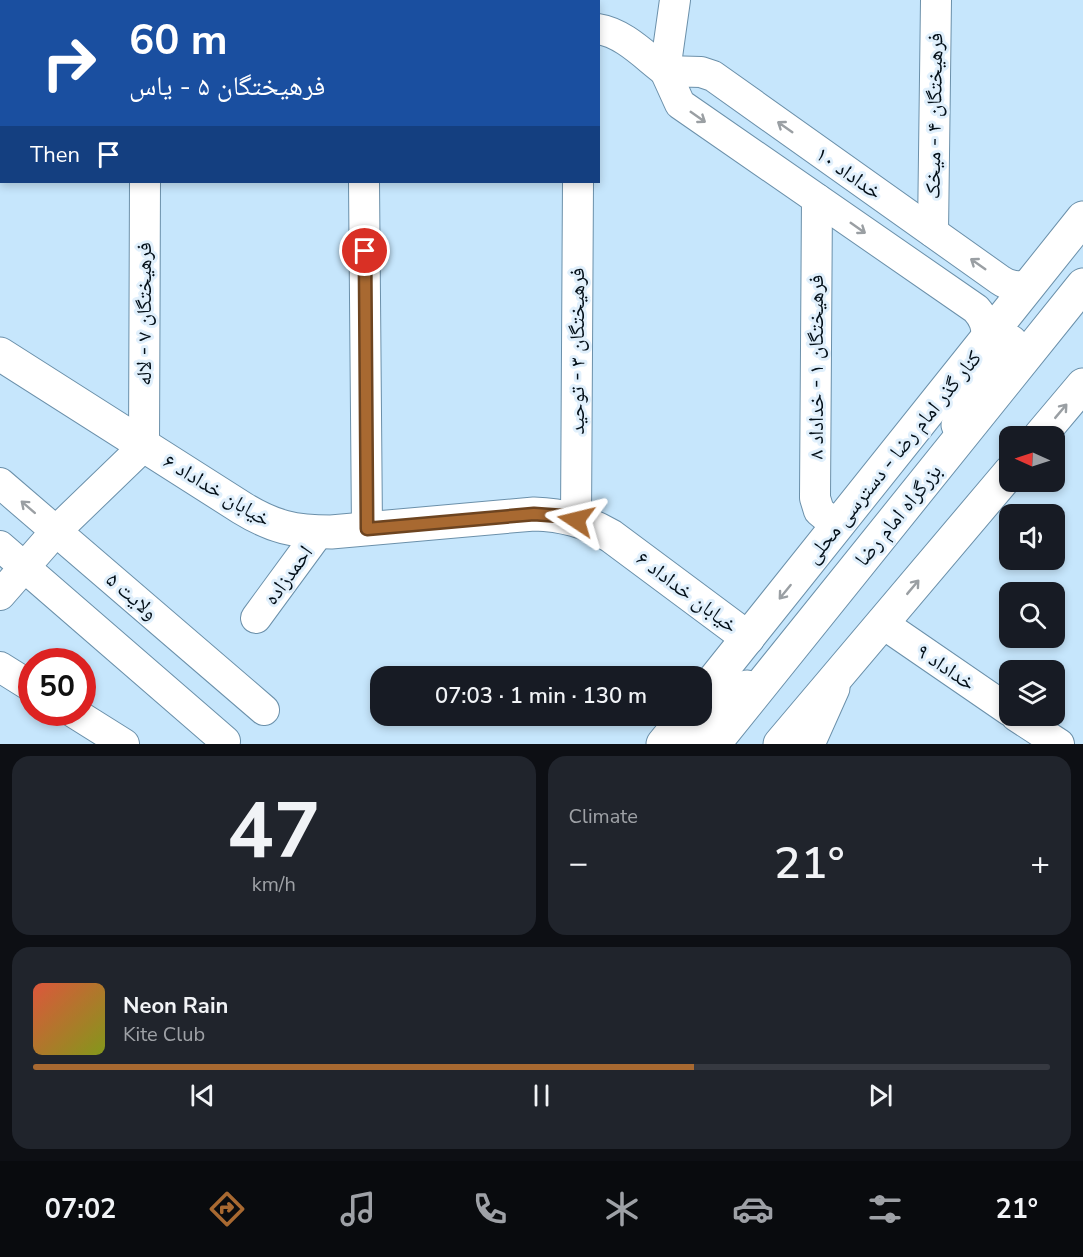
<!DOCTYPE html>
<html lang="en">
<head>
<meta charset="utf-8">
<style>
	:root { --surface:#171b24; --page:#20242c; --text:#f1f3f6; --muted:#9ea1a6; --line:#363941; --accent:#a86931 }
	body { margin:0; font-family:"Nunito Sans","Noto Naskh Arabic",sans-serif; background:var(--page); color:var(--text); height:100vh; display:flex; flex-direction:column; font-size:22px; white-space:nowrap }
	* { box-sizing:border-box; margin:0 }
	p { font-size:20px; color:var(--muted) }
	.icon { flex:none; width:33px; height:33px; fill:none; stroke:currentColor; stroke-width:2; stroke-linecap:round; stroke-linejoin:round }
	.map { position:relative; height:744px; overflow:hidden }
	.drawer { display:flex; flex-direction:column; gap:12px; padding:12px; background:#0d0f14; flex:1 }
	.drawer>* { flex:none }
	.banner { position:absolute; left:0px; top:0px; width:600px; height:183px; box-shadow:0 3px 9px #0003; background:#1a4fa0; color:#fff; overflow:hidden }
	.needle { width:39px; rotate:273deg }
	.tools { position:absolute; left:999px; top:426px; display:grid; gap:12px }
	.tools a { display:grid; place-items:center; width:66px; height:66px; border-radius:12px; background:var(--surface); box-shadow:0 3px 9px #0003; font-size:30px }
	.speed { position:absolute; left:18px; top:648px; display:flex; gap:12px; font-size:30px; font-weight:700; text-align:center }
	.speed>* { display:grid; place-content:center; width:78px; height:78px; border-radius:50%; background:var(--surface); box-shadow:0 3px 9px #0003; line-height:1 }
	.speed .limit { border:9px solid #d22; background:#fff; color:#111 }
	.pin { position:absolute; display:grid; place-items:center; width:51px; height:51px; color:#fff; margin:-26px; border:3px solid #fff; border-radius:50%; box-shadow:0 2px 6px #0007 }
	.me { position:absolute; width:66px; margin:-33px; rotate:280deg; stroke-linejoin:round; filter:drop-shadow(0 0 4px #0008) }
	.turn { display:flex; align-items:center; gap:21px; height:126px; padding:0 30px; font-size:27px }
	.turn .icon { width:78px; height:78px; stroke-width:2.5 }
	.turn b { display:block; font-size:42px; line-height:51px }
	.then { display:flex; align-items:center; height:57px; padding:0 30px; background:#0003; gap:12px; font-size:22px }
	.big { font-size:45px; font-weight:600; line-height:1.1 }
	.drawer .tile { flex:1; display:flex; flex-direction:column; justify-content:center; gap:9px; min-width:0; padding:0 21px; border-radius:18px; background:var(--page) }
	.drawer .dial { align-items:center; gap:0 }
	.dial b { font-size:78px; line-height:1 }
	.song { display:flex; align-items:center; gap:18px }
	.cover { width:72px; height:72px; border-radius:9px; background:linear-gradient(135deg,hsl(10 70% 55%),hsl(70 70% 35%)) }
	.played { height:6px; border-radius:3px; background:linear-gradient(90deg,var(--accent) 65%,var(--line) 65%) }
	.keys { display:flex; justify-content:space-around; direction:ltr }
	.heat { display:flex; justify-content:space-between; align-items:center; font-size:33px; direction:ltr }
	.drawer .tiles { flex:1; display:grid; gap:12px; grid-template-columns:1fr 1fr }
	.tile:last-child { grid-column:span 2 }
	.trip { position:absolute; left:370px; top:666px; width:342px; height:60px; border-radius:18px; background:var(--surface); box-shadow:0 3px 9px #0003; font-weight:600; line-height:60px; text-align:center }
	.tab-bar { display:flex; height:96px; justify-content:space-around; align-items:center; background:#090b0e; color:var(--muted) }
	.tab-bar .icon { width:42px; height:42px }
	.tab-bar .current { color:var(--accent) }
	.tab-bar b { font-size:27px; color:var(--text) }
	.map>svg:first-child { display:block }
</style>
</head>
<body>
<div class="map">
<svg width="1083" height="744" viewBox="0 0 1083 744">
	<rect width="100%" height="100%" fill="#c6e6fc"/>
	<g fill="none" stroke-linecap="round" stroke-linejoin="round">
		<defs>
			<g id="street">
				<polyline points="60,2 60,0"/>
				<polyline points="272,2 272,0"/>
				<polyline points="483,2 483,0"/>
				<path d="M598,29c26,4 47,27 67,42"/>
				<polyline points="0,35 2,35"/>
				<polyline points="665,71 675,0"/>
				<polyline points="364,182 367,529"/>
				<polyline points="817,199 815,498 819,511 837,526"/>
				<polyline points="933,232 936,0"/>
				<path d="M987,339c0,-13 -3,-21 -11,-30l-296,-205 -15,-33 36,1 12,4 287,204c10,7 18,7 30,5"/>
				<polyline points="0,483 264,710"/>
				<polyline points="576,520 578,182"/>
				<polyline points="0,546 225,741"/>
				<polyline points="0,595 56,531 144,446 145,182"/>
				<polyline points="256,618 319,532"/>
				<polyline points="882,623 1010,711"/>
				<polyline points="0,667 32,687"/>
				<polyline points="73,712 124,744"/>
				<polyline points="1016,716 1059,744"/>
			</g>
			<g id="secondary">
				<path d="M0,354l242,154c31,19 52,24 89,24l203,-18c30,1 51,7 77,22l137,102"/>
				<polyline points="958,425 994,364 1011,342"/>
				<polyline points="702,695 1083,218"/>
				<polyline points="663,744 686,716"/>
			</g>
			<g id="primary">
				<polyline points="686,744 747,687"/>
				<polyline points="808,744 833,688"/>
			</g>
			<g id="highway">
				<polyline points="1040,436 1083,385"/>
				<polyline points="714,744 1083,285"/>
				<polyline points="780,744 1010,472"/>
			</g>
		</defs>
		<!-- street casing -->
		<use href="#street" stroke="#6b90aa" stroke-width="32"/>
		<!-- secondary casing -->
		<use href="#secondary" stroke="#6b90aa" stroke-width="35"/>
		<!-- primary casing -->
		<use href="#primary" stroke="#6b90aa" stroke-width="35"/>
		<!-- highway casing -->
		<use href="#highway" stroke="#6b90aa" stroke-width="35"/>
		<!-- street -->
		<use href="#street" stroke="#fff" stroke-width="30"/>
		<!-- secondary -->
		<use href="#secondary" stroke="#fff" stroke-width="33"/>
		<!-- primary -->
		<use href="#primary" stroke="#fff" stroke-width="33"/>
		<!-- highway -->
		<use href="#highway" stroke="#fff" stroke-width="33"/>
	</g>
	<!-- one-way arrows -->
	<defs><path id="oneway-shaft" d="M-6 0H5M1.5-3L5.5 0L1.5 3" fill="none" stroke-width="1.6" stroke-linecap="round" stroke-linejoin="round" transform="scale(1.5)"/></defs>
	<g stroke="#9a9fa3">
		<use href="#oneway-shaft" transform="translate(698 117) rotate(35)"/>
		<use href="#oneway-shaft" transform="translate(785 127) rotate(-145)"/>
		<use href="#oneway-shaft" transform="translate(858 228) rotate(35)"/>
		<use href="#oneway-shaft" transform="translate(978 264) rotate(-145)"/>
		<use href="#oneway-shaft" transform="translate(1061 411) rotate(-50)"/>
		<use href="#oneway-shaft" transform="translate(28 507) rotate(-139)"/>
		<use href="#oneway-shaft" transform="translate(913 587) rotate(-50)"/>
		<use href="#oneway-shaft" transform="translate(785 592) rotate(129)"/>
	</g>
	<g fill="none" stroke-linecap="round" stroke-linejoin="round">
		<defs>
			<polyline id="route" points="365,251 367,529 534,514 562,516 576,520"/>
		</defs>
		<!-- route casing -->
		<use href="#route" stroke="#6d4420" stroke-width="15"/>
		<!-- route -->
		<use href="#route" stroke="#a86931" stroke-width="10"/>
	</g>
	<g text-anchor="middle" stroke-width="6" stroke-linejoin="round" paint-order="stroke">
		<!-- street labels -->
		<g font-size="21" fill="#030f18" stroke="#e1f0fc">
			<text transform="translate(934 116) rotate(-89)" y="7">فرهیختگان ۴ - میخک</text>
			<text transform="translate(849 173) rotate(35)" y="7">خداداد ۱۰</text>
			<text transform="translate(144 314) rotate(-90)" y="7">فرهیختگان ۷ - لاله</text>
			<text transform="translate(577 351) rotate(-90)" y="7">فرهیختگان ۳ - توحید</text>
			<text transform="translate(816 367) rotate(-90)" y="7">فرهیختگان ۱ - خداداد ۸</text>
			<text transform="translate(893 457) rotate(-51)" y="7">کنار گذر امام رضا - دسترسی محلی</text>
			<text transform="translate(217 490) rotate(31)" y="7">خیابان خداداد ۶</text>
			<text transform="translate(898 515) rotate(-51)" y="7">بزرگراه امام رضا</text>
			<text transform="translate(288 575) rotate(-54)" y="7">احمدزاده</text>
			<text transform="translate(687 592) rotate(37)" y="7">خیابان خداداد ۶</text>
			<text transform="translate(132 596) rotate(41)" y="7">ولایت ۵</text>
			<text transform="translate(946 667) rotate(34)" y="7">خداداد ۹</text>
		</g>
	</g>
</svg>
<div class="tools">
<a><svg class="needle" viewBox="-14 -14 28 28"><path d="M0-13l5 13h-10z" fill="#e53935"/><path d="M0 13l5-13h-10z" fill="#9ea1a6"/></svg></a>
<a><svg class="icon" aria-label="sound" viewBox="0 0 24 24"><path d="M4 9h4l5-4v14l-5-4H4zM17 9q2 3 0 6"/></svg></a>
<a><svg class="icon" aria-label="search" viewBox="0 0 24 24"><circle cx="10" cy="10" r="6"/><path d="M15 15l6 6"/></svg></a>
<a><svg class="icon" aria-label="layers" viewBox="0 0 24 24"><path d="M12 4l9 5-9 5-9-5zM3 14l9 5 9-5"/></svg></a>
</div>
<div class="speed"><div class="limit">50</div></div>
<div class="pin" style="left:365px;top:251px;background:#d93025"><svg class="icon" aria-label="arrive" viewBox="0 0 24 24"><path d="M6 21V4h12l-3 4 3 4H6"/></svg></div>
<svg class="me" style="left:576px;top:520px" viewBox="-20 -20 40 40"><path d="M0-17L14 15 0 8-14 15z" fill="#a86931" stroke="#fff" stroke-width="4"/></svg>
<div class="trip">07:03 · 1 min · 130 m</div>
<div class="banner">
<div class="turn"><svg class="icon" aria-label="right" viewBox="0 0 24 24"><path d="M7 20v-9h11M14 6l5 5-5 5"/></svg><div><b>60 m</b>فرهیختگان ۵ - یاس</div></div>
<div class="then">Then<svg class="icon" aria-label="arrive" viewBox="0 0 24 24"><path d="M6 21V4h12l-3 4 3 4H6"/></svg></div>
</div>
</div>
<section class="drawer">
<div class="tiles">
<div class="tile dial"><b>47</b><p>km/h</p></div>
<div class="tile"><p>Climate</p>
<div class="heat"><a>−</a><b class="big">21°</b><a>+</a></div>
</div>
<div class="tile">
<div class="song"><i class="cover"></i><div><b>Neon Rain</b><p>Kite Club</p></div></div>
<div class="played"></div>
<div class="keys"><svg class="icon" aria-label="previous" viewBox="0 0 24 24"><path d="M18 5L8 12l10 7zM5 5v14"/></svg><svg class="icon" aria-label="pause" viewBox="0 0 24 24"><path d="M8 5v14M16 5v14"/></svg><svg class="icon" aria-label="next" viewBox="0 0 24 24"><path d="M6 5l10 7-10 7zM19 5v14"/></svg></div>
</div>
</div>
</section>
<nav class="tab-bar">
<b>07:02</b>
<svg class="icon current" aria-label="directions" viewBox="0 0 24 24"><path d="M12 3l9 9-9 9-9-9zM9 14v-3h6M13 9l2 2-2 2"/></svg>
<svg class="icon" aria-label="music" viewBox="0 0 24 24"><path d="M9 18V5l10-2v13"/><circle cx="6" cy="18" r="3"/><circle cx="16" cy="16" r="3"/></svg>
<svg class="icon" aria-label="phone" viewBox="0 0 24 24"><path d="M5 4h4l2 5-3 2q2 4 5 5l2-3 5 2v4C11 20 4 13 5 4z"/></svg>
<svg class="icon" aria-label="climate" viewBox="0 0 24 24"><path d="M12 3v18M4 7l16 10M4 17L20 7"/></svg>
<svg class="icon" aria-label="car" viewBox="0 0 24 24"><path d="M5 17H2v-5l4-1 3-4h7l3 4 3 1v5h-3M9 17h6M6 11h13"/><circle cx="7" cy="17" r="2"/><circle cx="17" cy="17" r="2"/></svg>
<svg class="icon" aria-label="filters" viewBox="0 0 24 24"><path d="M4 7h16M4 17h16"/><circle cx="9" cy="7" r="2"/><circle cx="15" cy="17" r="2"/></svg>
<b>21°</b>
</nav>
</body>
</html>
